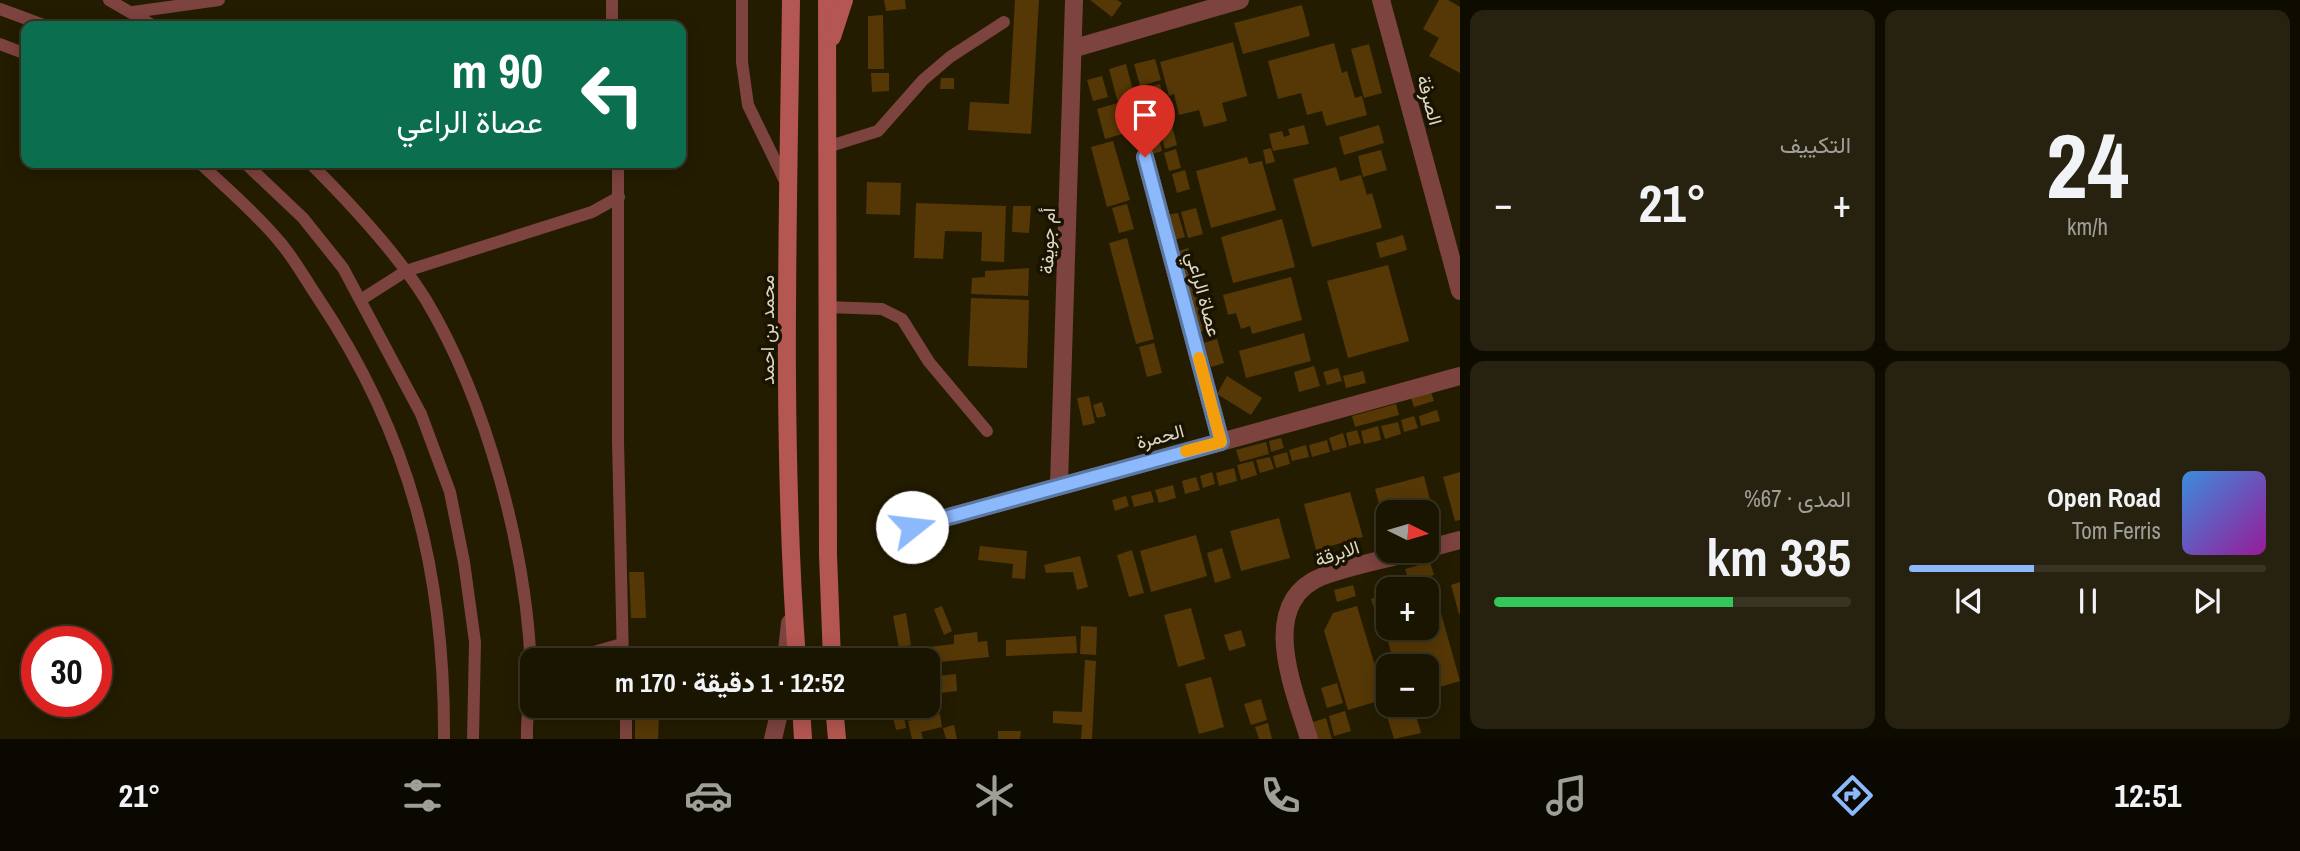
<!DOCTYPE html>
<html lang="ar">
<head>
<meta charset="utf-8">
<style>
	:root { --surface:#1a1501; --page:#272210; --text:#f1f3f6; --muted:#9f9f99; --line:#383423; --accent:#8bb9fc }
	body { margin:0; font-family:"Archivo Narrow",Vazirmatn,sans-serif; background:var(--page); color:var(--text); direction:rtl; height:100vh; display:flex; flex-direction:column; font-size:26px; white-space:nowrap }
	* { box-sizing:border-box; margin:0 }
	p { font-size:23px; color:var(--muted) }
	.icon { flex:none; width:38px; height:38px; fill:none; stroke:currentColor; stroke-width:2; stroke-linecap:round; stroke-linejoin:round }
	.map { position:relative; flex:1; overflow:hidden; direction:ltr }
	.details { display:flex; flex-direction:column; gap:10px; padding:10px; background:#0e0c01; width:840px }
	.details>* { flex:none }
	.top-card { position:absolute; left:21px; top:21px; width:665px; height:147px; border-radius:14px; box-shadow:0 4px 18px #0003,0 0 0 2px var(--line); direction:rtl; background:#0b6e4f; color:#fff; overflow:hidden }
	.needle { width:46px; rotate:95deg }
	.controls { position:absolute; left:1376px; top:500px; display:grid; gap:14px }
	.controls a { display:grid; place-items:center; width:63px; height:63px; border-radius:14px; background:var(--surface); box-shadow:0 4px 18px #0003,0 0 0 2px var(--line); font-size:35px }
	.speed { position:absolute; left:21px; top:626px; display:flex; gap:14px; font-size:35px; font-weight:700; text-align:center }
	.speed>* { display:grid; place-content:center; width:91px; height:91px; border-radius:50%; background:var(--surface); box-shadow:0 4px 18px #0003,0 0 0 2px var(--line); line-height:1 }
	.speed .limit { border:10px solid #d22; background:#fff; color:#111 }
	.pin { position:absolute; display:grid; place-items:center; width:60px; height:60px; color:#fff; margin:-72px -30px; border-radius:50% 50% 50% 0; rotate:-45deg; box-shadow:0 0 7px #0007 }
	.pin .icon { rotate:45deg }
	.me { position:absolute; width:77px; margin:-38px; rotate:74deg; stroke-linejoin:round; filter:drop-shadow(0 0 5px #0008) }
	.turn { display:flex; align-items:center; gap:24px; height:147px; padding:0 28px; font-size:32px }
	.turn .icon { width:91px; height:91px; stroke-width:2.5 }
	.turn b { display:block; font-size:49px; line-height:60px }
	.big { font-size:52px; font-weight:800; line-height:1.1 }
	.details .tile { flex:1; display:flex; flex-direction:column; justify-content:center; gap:10px; min-width:0; padding:0 24px; border-radius:14px; background:var(--page) }
	.details .dial { align-items:center; gap:0 }
	.dial b { font-size:91px; line-height:1 }
	.song { display:flex; align-items:center; gap:21px }
	.cover { width:84px; height:84px; border-radius:10px; background:linear-gradient(135deg,hsl(210 70% 55%),hsl(300 70% 35%)) }
	.played { height:7px; border-radius:4px; background:linear-gradient(90deg,var(--accent) 35%,var(--line) 35%) }
	.keys { display:flex; justify-content:space-around; direction:ltr }
	.heat { display:flex; justify-content:space-between; align-items:center; font-size:38px; direction:ltr }
	.charge { height:10px; border-radius:5px; background:linear-gradient(90deg,#34c759 67%,var(--line) 0) }
	.details .tiles { flex:1; display:grid; gap:10px; grid-template-columns:repeat(2,1fr) }
	.trip { position:absolute; left:520px; top:648px; width:420px; height:70px; border-radius:14px; background:var(--surface); box-shadow:0 4px 18px #0003,0 0 0 2px var(--line); font-weight:800; line-height:70px; text-align:center; direction:rtl }
	.tabs { display:flex; height:112px; justify-content:space-around; align-items:center; background:#0a0800; color:var(--muted) }
	.tabs .icon { width:49px; height:49px }
	.tabs .selected { color:var(--accent) }
	.tabs b { font-size:32px; color:var(--text) }
	main { display:flex; flex:1; min-height:0 }
	.map>svg:first-child { display:block }
</style>
</head>
<body>
<main>
<section class="details">
<div class="tiles">
<div class="tile dial"><b>24</b><p>km/h</p></div>
<div class="tile"><p>التكييف</p>
<div class="heat"><a>−</a><b class="big">21°</b><a>+</a></div>
</div>
<div class="tile">
<div class="song"><i class="cover"></i><div><b>Open Road</b><p>Tom Ferris</p></div></div>
<div class="played"></div>
<div class="keys"><svg class="icon" aria-label="previous" viewBox="0 0 24 24"><path d="M18 5L8 12l10 7zM5 5v14"/></svg><svg class="icon" aria-label="pause" viewBox="0 0 24 24"><path d="M8 5v14M16 5v14"/></svg><svg class="icon" aria-label="next" viewBox="0 0 24 24"><path d="M6 5l10 7-10 7zM19 5v14"/></svg></div>
</div>
<div class="tile"><p>المدى · 67%</p><b class="big">335 km</b><div class="charge"></div></div>
</div>
</section>
<div class="map">
<svg width="1460" height="739" viewBox="0 0 1460 739">
	<rect width="100%" height="100%" fill="#231c01"/>
	<!-- building -->
	<g fill="#553806">
		<polygon points="884,0 905,0 906,9 886,11"/>
		<polygon points="1015,0 1039,0 1031,134 968,130 970,102 1009,104"/>
		<polygon points="1090,0 1117,0 1122,3 1112,17"/>
		<polygon points="1439,0 1448,0 1460,7 1460,73 1429,56 1439,38 1423,29"/>
		<polygon points="1302,5 1310,36 1243,54 1234,23"/>
		<polygon points="883,15 884,69 868,69 868,16"/>
		<polygon points="1233,42 1247,96 1222,103 1227,121 1204,127 1199,110 1179,115 1174,94 1169,96 1160,62"/>
		<polygon points="1334,43 1342,73 1347,71 1355,98 1362,96 1367,115 1326,126 1322,111 1307,115 1301,93 1278,99 1268,61"/>
		<polygon points="1369,44 1382,93 1364,98 1351,49"/>
		<polygon points="1155,59 1161,80 1140,86 1134,64"/>
		<polygon points="1126,64 1143,128 1105,139 1097,109 1118,103 1109,69"/>
		<polygon points="871,73 889,73 889,91 872,92"/>
		<polygon points="1102,76 1108,97 1093,101 1087,80"/>
		<polygon points="941,78 954,78 954,89 940,89"/>
		<polygon points="1160,84 1169,119 1149,125 1140,89"/>
		<polygon points="1304,125 1309,144 1273,151 1269,134 1282,131 1284,137 1290,135 1288,129"/>
		<polygon points="1379,125 1384,143 1344,155 1339,137"/>
		<polygon points="1172,126 1177,145 1165,149 1160,130"/>
		<polygon points="1158,134 1162,151 1152,154 1148,137"/>
		<polygon points="1113,141 1130,200 1107,207 1091,147"/>
		<polygon points="1271,148 1275,162 1266,164 1263,150"/>
		<polygon points="1176,149 1181,168 1169,171 1164,153"/>
		<polygon points="1381,150 1387,170 1363,177 1358,156"/>
		<polygon points="1247,157 1249,164 1262,161 1276,210 1211,228 1196,171"/>
		<polygon points="1336,167 1340,181 1361,175 1367,195 1372,193 1382,228 1312,247 1293,179"/>
		<polygon points="1185,170 1190,189 1177,193 1172,174"/>
		<polygon points="867,182 901,183 900,215 866,214"/>
		<polygon points="916,203 1006,206 1004,262 981,261 982,232 945,231 943,259 914,258"/>
		<polygon points="1127,204 1134,229 1119,233 1112,208"/>
		<polygon points="1013,206 1031,206 1029,233 1012,232"/>
		<polygon points="1196,208 1203,234 1188,238 1181,212"/>
		<polygon points="1178,213 1185,237 1174,240 1167,215"/>
		<polygon points="1282,219 1295,267 1233,283 1221,237"/>
		<polygon points="1403,235 1407,250 1380,258 1376,243"/>
		<polygon points="1127,238 1154,339 1136,344 1109,243"/>
		<polygon points="1188,248 1212,328 1200,332 1176,252"/>
		<polygon points="1388,265 1409,341 1348,358 1327,281"/>
		<polygon points="1029,268 1028,296 971,294 972,278 985,277 985,271"/>
		<polygon points="1291,277 1302,320 1252,334 1250,326 1241,329 1236,313 1228,315 1223,295"/>
		<polygon points="971,298 1029,300 1027,368 968,366"/>
		<polygon points="1304,333 1311,361 1246,378 1239,351"/>
		<polygon points="1217,339 1224,363 1211,367 1204,343"/>
		<polygon points="1154,343 1162,373 1147,377 1139,347"/>
		<polygon points="1314,366 1320,386 1299,392 1294,372"/>
		<polygon points="1338,368 1342,381 1327,385 1323,372"/>
		<polygon points="1363,371 1366,383 1346,388 1343,376"/>
		<polygon points="1227,376 1262,398 1251,415 1217,394"/>
		<polygon points="1430,389 1434,401 1414,407 1410,395"/>
		<polygon points="1089,396 1095,423 1083,426 1077,398"/>
		<polygon points="1102,402 1106,416 1097,418 1093,405"/>
		<polygon points="1396,404 1399,415 1355,427 1352,416"/>
		<polygon points="1437,410 1440,421 1421,426 1419,416"/>
		<polygon points="1414,416 1418,428 1404,432 1401,420"/>
		<polygon points="1398,422 1401,434 1385,439 1381,426"/>
		<polygon points="1378,426 1381,440 1364,444 1361,431"/>
		<polygon points="1357,430 1361,443 1349,446 1346,433"/>
		<polygon points="1343,433 1347,447 1333,451 1329,438"/>
		<polygon points="1281,438 1284,448 1271,452 1269,441"/>
		<polygon points="1327,440 1330,452 1312,457 1309,445"/>
		<polygon points="1266,442 1269,454 1240,462 1236,450"/>
		<polygon points="1306,445 1309,457 1292,461 1289,450"/>
		<polygon points="1287,452 1290,464 1276,468 1273,456"/>
		<polygon points="1270,457 1274,469 1260,473 1256,460"/>
		<polygon points="1253,461 1257,475 1241,480 1237,465"/>
		<polygon points="1234,468 1237,481 1219,486 1216,473"/>
		<polygon points="1212,472 1215,484 1203,488 1200,476"/>
		<polygon points="1460,472 1460,520 1455,521 1443,477"/>
		<polygon points="1424,476 1435,519 1426,521 1426,513 1388,513 1387,533 1375,489"/>
		<polygon points="1196,477 1200,490 1185,494 1182,481"/>
		<polygon points="1173,485 1176,498 1159,503 1155,490"/>
		<polygon points="1151,491 1154,502 1134,507 1131,496"/>
		<polygon points="1350,492 1363,537 1316,550 1304,504"/>
		<polygon points="1126,496 1129,506 1115,511 1112,500"/>
		<polygon points="1279,518 1290,558 1241,571 1230,531"/>
		<polygon points="1196,535 1207,576 1151,592 1140,551"/>
		<polygon points="980,546 1027,551 1025,579 1012,578 1013,564 978,560"/>
		<polygon points="1222,548 1231,578 1215,583 1207,553"/>
		<polygon points="1132,550 1144,593 1129,597 1117,555"/>
		<polygon points="1080,556 1088,587 1077,590 1073,572 1046,573 1044,565"/>
		<polygon points="1430,562 1434,575 1409,582 1405,569"/>
		<polygon points="629,572 644,572 646,618 631,618"/>
		<polygon points="1460,582 1460,614 1459,614 1451,585"/>
		<polygon points="1436,583 1441,599 1426,603 1426,590 1417,589"/>
		<polygon points="1353,585 1356,596 1337,602 1334,590"/>
		<polygon points="1388,594 1388,604 1374,608 1371,599"/>
		<polygon points="942,606 952,631 944,635 934,609"/>
		<polygon points="1357,606 1385,699 1348,710 1324,631 1333,613"/>
		<polygon points="1439,606 1460,681 1426,691 1426,667 1395,667 1383,623 1388,622 1388,628 1426,628 1426,610"/>
		<polygon points="1191,608 1205,659 1178,667 1164,615"/>
		<polygon points="906,613 911,645 899,648 893,616"/>
		<polygon points="1081,626 1097,627 1096,655 1080,654"/>
		<polygon points="1241,630 1246,646 1229,651 1224,635"/>
		<polygon points="977,632 978,642 987,641 989,657 930,663 928,647 954,644 954,635"/>
		<polygon points="1076,636 1077,653 1006,656 1006,640"/>
		<polygon points="1085,660 1096,661 1092,739 1081,739 1082,725 1053,723 1053,711 1082,712"/>
		<polygon points="932,667 935,682 928,684 928,668"/>
		<polygon points="956,674 957,691 940,693 938,676"/>
		<polygon points="1211,677 1224,727 1199,734 1185,684"/>
		<polygon points="1337,683 1343,703 1327,708 1321,688"/>
		<polygon points="1261,699 1267,720 1251,725 1244,704"/>
		<polygon points="1413,705 1421,733 1394,739 1386,713"/>
		<polygon points="902,706 906,728 896,730 891,709"/>
		<polygon points="1345,711 1351,731 1334,736 1329,716"/>
		<polygon points="940,714 942,727 921,732 923,739 912,739 908,721"/>
		<polygon points="635,715 659,716 658,739 635,739"/>
		<polygon points="1326,718 1332,739 1318,739 1313,722"/>
		<polygon points="1268,723 1272,739 1259,739 1255,727"/>
		<polygon points="954,725 957,739 946,739 943,728"/>
		<polygon points="998,731 1021,731 1020,739 998,739"/>
	</g>
	<g fill="none" stroke-linecap="round" stroke-linejoin="round">
		<!-- lane -->
		<g stroke="#7d433f" stroke-width="12">
			<polyline points="109,0 154,26"/>
			<polyline points="612,0 612,26"/>
			<polyline points="742,0 742,62 748,105 786,183"/>
			<polyline points="0,9 46,26"/>
			<polyline points="133,12 219,0"/>
			<polyline points="0,44 26,54"/>
			<polyline points="827,147 878,131 923,80 950,57 1004,22"/>
			<path d="M200,163c26,25 56,50 79,78 15,17 26,38 39,57 93,139 127,275 126,441"/>
			<polyline points="245,163 303,218 343,268 421,414 450,492 464,562 475,642 473,739"/>
			<path d="M310,163c38,38 88,92 116,137 61,102 101,252 105,370 0,23 -5,46 -4,69"/>
			<polyline points="618,163 618,441 623,660"/>
			<polyline points="362,299 406,271 592,212 619,197"/>
			<polyline points="827,307 882,309 902,319 929,362 987,431"/>
			<polyline points="565,660 622,644"/>
			<polyline points="626,739 626,705"/>
		</g>
		<!-- street -->
		<g stroke="#7d433f" stroke-width="18">
			<polyline points="1381,0 1460,291"/>
			<polyline points="1075,48 1240,0"/>
			<polyline points="1145,157 1221,442"/>
			<polyline points="1059,484 1074,0"/>
			<polyline points="912,527 1460,376"/>
			<polyline points="1426,549 1460,540"/>
			<polyline points="786,660 790,623"/>
			<polyline points="773,739 781,705"/>
			<path d="M1309,739c-14,-48 -54,-136 14,-163 30,-11 63,-17 94,-25"/>
		</g>
		<!-- secondary -->
		<g stroke="#b45651" stroke-width="18">
			<path d="M791,0c-3,220 -10,440 6,660"/>
			<polyline points="827,0 828,555 832,660"/>
			<polyline points="832,37 844,0"/>
			<polyline points="801,705 803,739"/>
			<polyline points="834,705 837,739"/>
		</g>
	</g>
	<g fill="none" stroke-linecap="round" stroke-linejoin="round">
		<defs>
			<polyline id="route" points="912,527 1221,442 1145,157"/>
		</defs>
		<!-- route casing -->
		<use href="#route" stroke="#5a78a4" stroke-width="18"/>
		<!-- route -->
		<use href="#route" stroke="#8bb9fc" stroke-width="12"/>
		<!-- slow -->
		<polyline stroke="#f59e0b" stroke-width="12" points="1186,451 1221,442 1199,358"/>
	</g>
	<g text-anchor="middle" stroke-width="7" stroke-linejoin="round" paint-order="stroke">
		<!-- street labels -->
		<g font-size="19" fill="#dbd7c7" stroke="#191300">
			<text transform="translate(1430 100) rotate(75)" y="7">الصرفة</text>
			<text transform="translate(1047 241) rotate(-88)" y="7">أم جويفة</text>
			<text transform="translate(1204 294) rotate(75)" y="7">عصاة الراعي</text>
			<text transform="translate(767 330) rotate(-90)" y="7">محمد بن احمد</text>
			<text transform="translate(1160 436) rotate(-15)" y="7">الحمرة</text>
			<text transform="translate(1337 553) rotate(-18)" y="7">الابرقة</text>
		</g>
	</g>
</svg>
<div class="controls">
<a><svg class="needle" viewBox="-14 -14 28 28"><path d="M0-13l5 13h-10z" fill="#e53935"/><path d="M0 13l5-13h-10z" fill="#9f9f99"/></svg></a>
<a>+</a>
<a>−</a>
</div>
<div class="speed"><div class="limit">30</div></div>
<div class="pin" style="left:1145px;top:157px;background:#d93025"><svg class="icon" aria-label="arrive" viewBox="0 0 24 24"><path d="M6 21V4h12l-3 4 3 4H6"/></svg></div>
<svg class="me" style="left:912px;top:527px" viewBox="-20 -20 40 40"><circle r="19" fill="#fff"/><path d="M0-13L10 11 0 6-10 11z" fill="#8bb9fc"/></svg>
<div class="trip">12:52 · 1 دقيقة · 170 m</div>
<div class="top-card">
<div class="turn"><svg class="icon" aria-label="left" viewBox="0 0 24 24"><path d="M17 20v-9H6M10 6l-5 5 5 5"/></svg><div><b>90 m</b>عصاة الراعي</div></div>
</div>
</div>
</main>
<nav class="tabs">
<b>12:51</b>
<svg class="icon selected" aria-label="directions" viewBox="0 0 24 24"><path d="M12 3l9 9-9 9-9-9zM9 14v-3h6M13 9l2 2-2 2"/></svg>
<svg class="icon" aria-label="music" viewBox="0 0 24 24"><path d="M9 18V5l10-2v13"/><circle cx="6" cy="18" r="3"/><circle cx="16" cy="16" r="3"/></svg>
<svg class="icon" aria-label="phone" viewBox="0 0 24 24"><path d="M5 4h4l2 5-3 2q2 4 5 5l2-3 5 2v4C11 20 4 13 5 4z"/></svg>
<svg class="icon" aria-label="climate" viewBox="0 0 24 24"><path d="M12 3v18M4 7l16 10M4 17L20 7"/></svg>
<svg class="icon" aria-label="car" viewBox="0 0 24 24"><path d="M5 17H2v-5l4-1 3-4h7l3 4 3 1v5h-3M9 17h6M6 11h13"/><circle cx="7" cy="17" r="2"/><circle cx="17" cy="17" r="2"/></svg>
<svg class="icon" aria-label="filters" viewBox="0 0 24 24"><path d="M4 7h16M4 17h16"/><circle cx="9" cy="7" r="2"/><circle cx="15" cy="17" r="2"/></svg>
<b>21°</b>
</nav>
</body>
</html>
